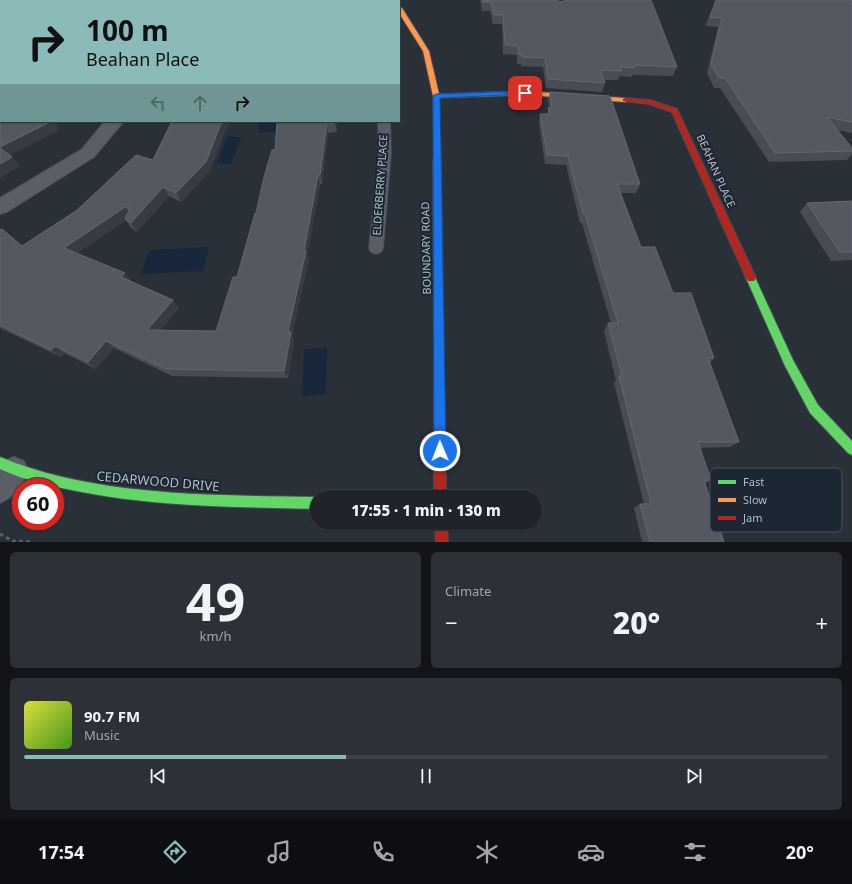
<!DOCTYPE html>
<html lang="en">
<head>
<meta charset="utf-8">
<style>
	:root { --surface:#20242a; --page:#2d3036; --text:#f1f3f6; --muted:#a2a4a8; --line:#3d4147; --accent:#8bbbb9 }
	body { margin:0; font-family:"Noto Sans",sans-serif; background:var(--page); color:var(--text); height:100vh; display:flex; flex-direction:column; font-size:15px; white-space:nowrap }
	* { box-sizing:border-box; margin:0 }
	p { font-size:13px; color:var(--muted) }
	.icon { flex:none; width:22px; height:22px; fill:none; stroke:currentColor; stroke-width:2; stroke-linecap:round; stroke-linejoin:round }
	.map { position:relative; height:542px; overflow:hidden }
	.panel { display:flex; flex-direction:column; gap:10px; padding:10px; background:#121417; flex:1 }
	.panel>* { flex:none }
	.hud { position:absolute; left:0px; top:0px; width:400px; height:122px; box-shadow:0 1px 3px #0004,0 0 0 1px var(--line); background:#8bbbb9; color:#111; overflow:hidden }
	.speed { position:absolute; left:12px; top:478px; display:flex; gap:8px; font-size:20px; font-weight:700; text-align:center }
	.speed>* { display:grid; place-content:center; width:52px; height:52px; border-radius:50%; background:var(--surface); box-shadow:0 1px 3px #0004,0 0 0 1px var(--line); line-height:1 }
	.speed .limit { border:6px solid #d22; background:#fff; color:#111 }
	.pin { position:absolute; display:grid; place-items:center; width:34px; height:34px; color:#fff; margin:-17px; border-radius:8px; box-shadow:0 2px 6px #0006 }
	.me { position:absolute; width:44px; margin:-22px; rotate:359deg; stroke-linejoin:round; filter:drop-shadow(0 0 3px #0008) }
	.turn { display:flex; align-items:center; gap:14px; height:84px; padding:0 20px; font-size:18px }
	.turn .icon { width:52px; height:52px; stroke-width:2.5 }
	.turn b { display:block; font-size:28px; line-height:34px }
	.lanes { display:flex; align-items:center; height:38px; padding:0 20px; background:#0003; justify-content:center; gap:20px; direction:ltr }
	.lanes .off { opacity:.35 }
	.big { font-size:30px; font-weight:800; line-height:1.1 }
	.panel .widget { flex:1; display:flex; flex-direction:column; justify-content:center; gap:6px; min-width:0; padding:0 14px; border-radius:6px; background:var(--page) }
	.panel .dial { align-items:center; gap:0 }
	.dial b { font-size:52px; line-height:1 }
	.song { display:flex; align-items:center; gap:12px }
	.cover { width:48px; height:48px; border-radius:6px; background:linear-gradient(135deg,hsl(60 70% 55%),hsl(100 70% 35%)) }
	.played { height:4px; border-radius:2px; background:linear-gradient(90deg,var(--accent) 40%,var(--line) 40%) }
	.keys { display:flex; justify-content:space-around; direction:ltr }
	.heat { display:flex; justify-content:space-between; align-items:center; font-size:22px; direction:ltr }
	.panel .tiles { flex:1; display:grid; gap:10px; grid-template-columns:1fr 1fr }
	.widget:last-child { grid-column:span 2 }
	.trip { position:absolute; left:310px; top:490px; width:232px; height:40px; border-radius:20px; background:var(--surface); box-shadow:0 1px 3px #0004,0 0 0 1px var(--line); font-weight:800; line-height:40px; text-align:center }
	.tab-bar { display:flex; height:64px; justify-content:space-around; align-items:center; background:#0d0e11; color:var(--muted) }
	.tab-bar .icon { width:28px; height:28px }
	.tab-bar .on { color:var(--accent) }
	.tab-bar b { font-size:18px; color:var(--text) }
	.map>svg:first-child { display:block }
</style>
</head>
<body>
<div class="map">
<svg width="852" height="542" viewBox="0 0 852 542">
	<rect width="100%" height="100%" fill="#2a3038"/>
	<!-- water -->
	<g fill="#19273c">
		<polygon points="293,121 293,129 259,133 259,122"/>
		<polygon points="227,137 241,137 231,164 217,163"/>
		<polygon points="209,247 203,271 141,274 149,250"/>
		<polygon points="327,347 326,394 302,397 304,349"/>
	</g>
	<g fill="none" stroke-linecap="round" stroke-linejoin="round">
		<defs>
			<g id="lane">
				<polygon points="342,0 352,0 353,1 343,1"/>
				<polygon points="378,121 390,121 391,152 383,248 381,252 376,254 371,252 369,248 379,152"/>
			</g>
			<g id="street">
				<polygon points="49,0 63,0 64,1 50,1"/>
				<polygon points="105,121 124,121 94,157 7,212 0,214 0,198 82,149"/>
				<path d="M14,457l10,4 4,10c-6,14 -14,26 -28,32v-37l4,-5z"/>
			</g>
			<g id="fast">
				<polygon points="437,156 441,159 444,358 443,361 439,363 435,361 434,358 433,159"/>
				<polygon points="751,274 754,275 793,360 818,405 852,441 852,455 848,453 810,413 785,366 746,278 748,275"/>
				<path d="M0,457c96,40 214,38 317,40v12c-81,-2 -162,-2 -241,-18 -26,-5 -52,-11 -76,-22z"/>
			</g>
			<polygon id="slow" points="399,6 402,8 429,51 439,94 525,91 625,98 628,100 625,102 525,95 439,98 441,159 437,162 434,161 433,96 423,51 399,13"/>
			<g id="jam">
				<polygon points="625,98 650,100 677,109 756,278 754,281 748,281 746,278 672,112 649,104 623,101 623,99"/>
				<polygon points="439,353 443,355 444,358 446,497 434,497 434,358 435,355"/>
				<polygon points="435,523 447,523 448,542 436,542"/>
			</g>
		</defs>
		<!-- lane casing -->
		<use href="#lane" stroke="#484c55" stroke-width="2"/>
		<!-- street casing -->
		<use href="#street" stroke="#484c55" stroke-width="2"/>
		<!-- fast casing -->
		<use href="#fast" stroke="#484c55" stroke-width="2"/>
		<!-- slow casing -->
		<use href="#slow" stroke="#484c55" stroke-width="2"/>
		<!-- jam casing -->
		<use href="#jam" stroke="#484c55" stroke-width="2"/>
		<!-- path -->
		<polyline stroke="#5c6268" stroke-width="3" stroke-dasharray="3.5 3.5" stroke-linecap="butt" points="0,534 13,541 33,542"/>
		<!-- lane -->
		<use href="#lane" fill="#5a5e66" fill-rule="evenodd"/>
		<!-- street -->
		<use href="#street" fill="#5a5e66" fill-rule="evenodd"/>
		<!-- fast -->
		<use href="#fast" fill="#63d668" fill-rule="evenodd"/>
		<!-- slow -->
		<use href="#slow" fill="#ff974d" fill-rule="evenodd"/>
		<!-- jam -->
		<use href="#jam" fill="#b3261e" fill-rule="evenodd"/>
	</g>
	<!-- wall -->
	<g fill="#474c55">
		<polygon points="480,0 553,0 677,67 673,76 632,75 632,77 620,76 618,80 604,80 605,83 602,92 546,88 543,67 521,66 521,64 517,64 517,55 503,54 502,24 493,24 490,11 482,11"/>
		<polygon points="716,0 852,0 852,133 838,130 852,148 852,154 847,160 769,162 720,88 714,88 707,73 718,27 705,26"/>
		<polygon points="550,92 640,184 636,193 621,193 641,247 673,293 714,358 710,363 739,442 730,447 700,448 711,480 705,484 724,542 642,542 634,508 640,504 644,504 614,383 616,381 604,331 608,323 611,323 582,223 580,223 566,165 545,164 539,123 540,114 547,114 549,108 548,101"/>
		<polygon points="172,121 229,121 210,171 181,202 169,196 137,232 131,228 126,220 77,253 132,281 131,282 179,308 160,330 216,331 237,277 275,150 277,121 337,121 337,132 328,133 322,184 320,184 307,255 309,259 292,335 294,340 288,378 172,376 114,348 96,369 64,353 61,357 0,328 0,230 22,246 153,160"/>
		<polygon points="852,201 852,260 831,261 800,212 807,203"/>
	</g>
	<!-- shaded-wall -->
	<g fill="#373c44">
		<polygon points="52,121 57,121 56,121 59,130 7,157 0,149 0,147"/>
		<polygon points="222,121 229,121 210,171 181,202 176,193"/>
		<polygon points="335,121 337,121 337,132 335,123"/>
		<polygon points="327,123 328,133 322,184 320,175"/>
		<polygon points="12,157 20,166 0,178 0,164"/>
		<polygon points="318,175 320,184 307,255 309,259 292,335 294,340 288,378 284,371 288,332"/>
		<polygon points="163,187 169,196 137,232 131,223"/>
		<polygon points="125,207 132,216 72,256 64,248"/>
		<polygon points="125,273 132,281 128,286 121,277"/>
		<polygon points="173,300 179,308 154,338 147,330"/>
		<polygon points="106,341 114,348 96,369 88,362"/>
		<polygon points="55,346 64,353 61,357 51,350"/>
	</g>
	<!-- building -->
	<g fill="#535861" stroke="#626872">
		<polygon points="131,0 189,0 190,1 132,1"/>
		<polygon points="254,0 305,0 306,1 254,1"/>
		<polygon points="483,0 553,0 564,2 564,0 651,0 677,67 634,65 635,68 621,67 621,71 600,70 605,83 548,79 545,58 523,57 522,55 519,55 518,46 505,45 503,15 494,15 491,2 483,2"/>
		<polygon points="716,0 852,0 852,122 827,117 852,148 852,151 775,153 725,78 719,78 711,64 722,18 710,17"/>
		<polygon points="0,8 1,10 1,121 52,121 0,147"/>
		<polygon points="550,92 610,96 640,184 617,184 641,247 655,247 673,293 691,293 714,358 708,358 739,442 698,442 711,480 704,480 724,542 650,542 640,504 651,504 619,376 622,376 608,323 618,323 585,214 583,214 568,156 547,155 540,114 550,114 548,108 552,108"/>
		<polygon points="172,121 222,121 206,162 176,193 163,187 131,223 125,219 130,208 125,207 64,248 125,273 121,277 173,300 147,330 216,331 233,277 237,277 255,213 256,213 264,177 272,150 275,150 277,121 335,121 335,123 327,123 320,175 318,175 304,251 306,251 288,332 291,332 284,371 166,369 106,341 88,362 55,346 51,350 0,325 0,230 2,229 22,246 76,211 136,155 153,160"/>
		<polygon points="0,148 12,157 0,164"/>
		<polygon points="852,201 852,252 840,252 807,203"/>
	</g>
	<!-- route -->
	<polygon fill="#1a73e8" stroke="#114b97" points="525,91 528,91 528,94 440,98 446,451 444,455 440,456 436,455 434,451 433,96 436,94"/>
	<g text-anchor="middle" stroke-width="4" stroke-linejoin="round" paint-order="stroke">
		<!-- street labels -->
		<g font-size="11" fill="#b4bcc9" stroke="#1d2633">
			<text transform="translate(716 171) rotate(66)" y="4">BEAHAN PLACE</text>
			<text transform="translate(380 185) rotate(-86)" y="4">ELDERBERRY PLACE</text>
			<text transform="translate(426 248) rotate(-91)" y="4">BOUNDARY ROAD</text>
		</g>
		<!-- near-street labels -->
		<g font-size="13" fill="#b4bcc9" stroke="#1d2633">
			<text transform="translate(158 481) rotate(5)" y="5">CEDARWOOD DRIVE</text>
		</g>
	</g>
	<!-- legend -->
	<rect x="710" y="468" width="132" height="64" rx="6" fill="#1d2633" stroke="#4a5360" stroke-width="1"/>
	<rect x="718" y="480" width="18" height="4" fill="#63d668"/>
	<rect x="718" y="498" width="18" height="4" fill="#ff974d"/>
	<rect x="718" y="516" width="18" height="4" fill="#b3261e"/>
	<g font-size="11" fill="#b4bcc9">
		<text x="743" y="486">Fast</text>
		<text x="743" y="504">Slow</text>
		<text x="743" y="522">Jam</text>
	</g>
</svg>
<div class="speed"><div class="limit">60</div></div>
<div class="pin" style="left:525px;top:93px;background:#d93025"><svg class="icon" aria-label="arrive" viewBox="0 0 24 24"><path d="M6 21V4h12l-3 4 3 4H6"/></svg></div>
<svg class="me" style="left:440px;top:451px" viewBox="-20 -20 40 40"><circle r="17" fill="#1a73e8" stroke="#fff" stroke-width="3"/><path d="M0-11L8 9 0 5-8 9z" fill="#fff"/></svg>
<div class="trip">17:55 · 1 min · 130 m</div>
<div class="hud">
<div class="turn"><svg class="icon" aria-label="right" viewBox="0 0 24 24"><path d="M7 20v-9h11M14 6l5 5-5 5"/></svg><div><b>100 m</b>Beahan Place</div></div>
<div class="lanes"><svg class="icon off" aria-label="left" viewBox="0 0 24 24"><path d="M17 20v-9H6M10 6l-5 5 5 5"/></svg><svg class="icon off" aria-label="ahead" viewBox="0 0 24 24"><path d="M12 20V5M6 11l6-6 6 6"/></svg><svg class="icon" aria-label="right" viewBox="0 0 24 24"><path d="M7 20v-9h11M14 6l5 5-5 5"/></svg></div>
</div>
</div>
<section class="panel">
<div class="tiles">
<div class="widget dial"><b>49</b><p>km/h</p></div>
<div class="widget"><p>Climate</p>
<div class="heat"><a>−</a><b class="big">20°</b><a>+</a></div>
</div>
<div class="widget">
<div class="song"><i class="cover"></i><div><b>90.7 FM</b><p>Music</p></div></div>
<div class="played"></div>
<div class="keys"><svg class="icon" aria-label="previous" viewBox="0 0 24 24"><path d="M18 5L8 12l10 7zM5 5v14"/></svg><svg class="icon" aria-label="pause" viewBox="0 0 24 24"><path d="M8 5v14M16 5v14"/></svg><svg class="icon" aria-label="next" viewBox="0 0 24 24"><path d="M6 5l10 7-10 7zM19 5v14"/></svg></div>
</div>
</div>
</section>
<nav class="tab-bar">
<b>17:54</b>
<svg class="icon on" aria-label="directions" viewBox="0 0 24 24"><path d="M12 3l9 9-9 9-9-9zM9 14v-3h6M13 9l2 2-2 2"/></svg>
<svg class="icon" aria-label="music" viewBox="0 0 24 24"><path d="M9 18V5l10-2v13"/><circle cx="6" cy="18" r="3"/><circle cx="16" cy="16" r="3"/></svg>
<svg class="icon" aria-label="phone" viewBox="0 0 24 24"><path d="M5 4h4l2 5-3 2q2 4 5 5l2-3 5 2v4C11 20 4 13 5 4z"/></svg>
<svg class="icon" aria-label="climate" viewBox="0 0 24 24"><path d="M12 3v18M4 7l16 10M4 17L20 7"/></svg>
<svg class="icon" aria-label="car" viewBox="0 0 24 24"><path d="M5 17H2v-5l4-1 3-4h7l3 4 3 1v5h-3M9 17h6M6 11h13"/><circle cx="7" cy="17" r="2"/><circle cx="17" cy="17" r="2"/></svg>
<svg class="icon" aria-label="filters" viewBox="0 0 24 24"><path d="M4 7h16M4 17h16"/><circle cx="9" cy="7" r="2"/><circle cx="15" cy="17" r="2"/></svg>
<b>20°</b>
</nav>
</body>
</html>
